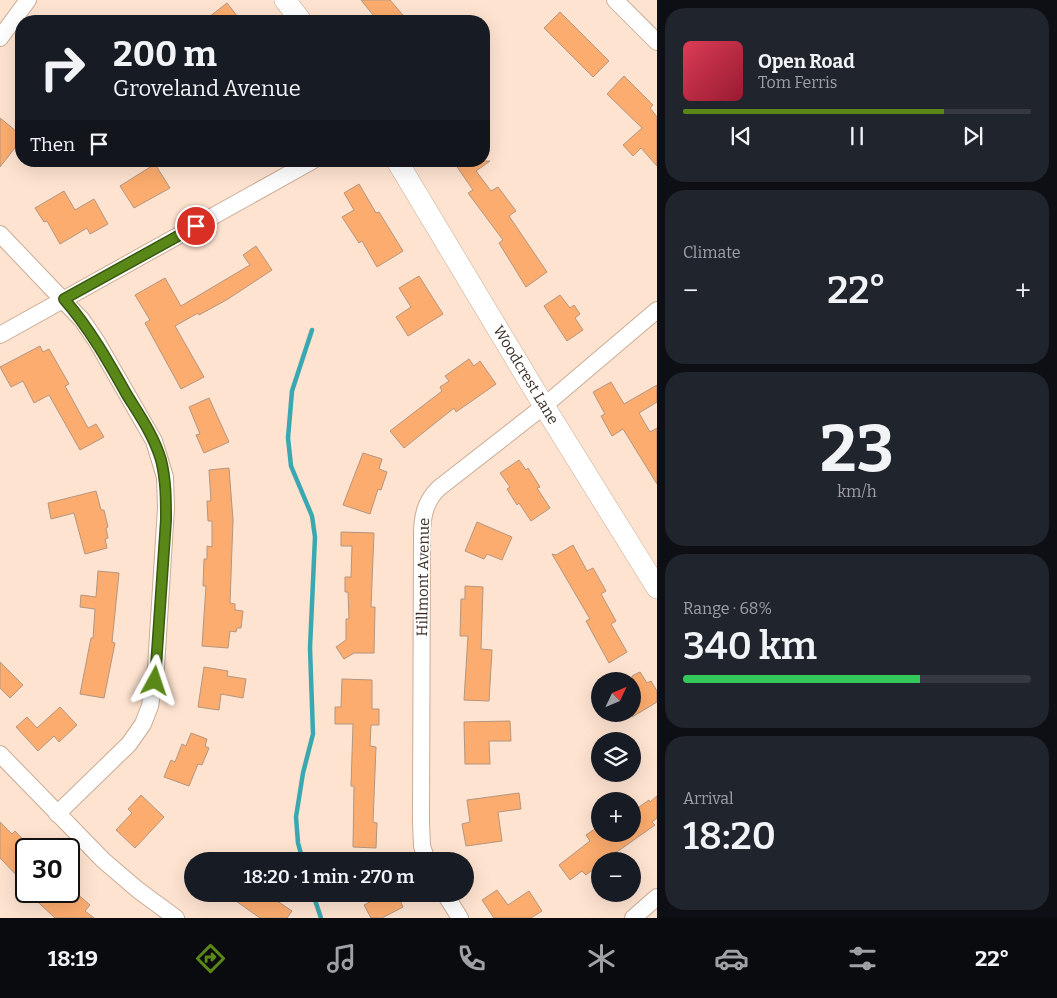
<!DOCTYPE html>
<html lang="en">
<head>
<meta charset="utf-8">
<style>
	:root { --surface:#171b24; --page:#20242c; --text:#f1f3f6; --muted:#9ea1a6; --line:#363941; --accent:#598718 }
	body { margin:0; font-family:Bitter,serif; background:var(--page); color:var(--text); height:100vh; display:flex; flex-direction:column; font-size:19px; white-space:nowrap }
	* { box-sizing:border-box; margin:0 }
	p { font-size:16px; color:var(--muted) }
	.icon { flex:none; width:28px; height:28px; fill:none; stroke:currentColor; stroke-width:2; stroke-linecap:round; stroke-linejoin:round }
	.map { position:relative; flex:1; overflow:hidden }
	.details { display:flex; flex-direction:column; gap:8px; padding:8px; background:#0d0f14; width:400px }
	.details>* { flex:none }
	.top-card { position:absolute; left:15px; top:15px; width:475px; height:152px; border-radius:20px; box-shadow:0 5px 20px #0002; background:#171b24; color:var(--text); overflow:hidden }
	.needle { width:32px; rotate:46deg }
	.buttons { position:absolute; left:591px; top:672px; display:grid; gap:10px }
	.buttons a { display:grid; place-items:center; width:50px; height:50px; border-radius:50%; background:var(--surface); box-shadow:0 5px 20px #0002; font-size:25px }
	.speed { position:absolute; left:15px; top:838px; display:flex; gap:10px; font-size:25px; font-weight:700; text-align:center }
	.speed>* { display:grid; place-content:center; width:65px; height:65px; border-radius:50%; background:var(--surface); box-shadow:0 5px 20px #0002; line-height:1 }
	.speed .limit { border:2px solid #111; border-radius:8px; background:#fff; color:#111 }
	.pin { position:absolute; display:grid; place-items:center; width:42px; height:42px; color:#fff; margin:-21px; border:2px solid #fff; border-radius:50%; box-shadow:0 1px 5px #0007 }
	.me { position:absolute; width:55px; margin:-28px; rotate:5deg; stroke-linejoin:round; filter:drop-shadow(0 0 4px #0008) }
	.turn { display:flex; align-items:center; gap:18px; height:105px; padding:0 15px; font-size:22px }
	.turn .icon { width:65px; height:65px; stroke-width:2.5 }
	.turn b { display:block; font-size:35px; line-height:42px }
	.then { display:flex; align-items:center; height:48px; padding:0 15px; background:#0003; gap:10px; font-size:19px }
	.big { font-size:38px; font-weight:600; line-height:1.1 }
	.details .card { flex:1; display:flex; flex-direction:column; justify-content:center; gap:8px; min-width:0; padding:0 18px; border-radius:20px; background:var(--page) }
	.details .dial { align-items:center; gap:0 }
	.dial b { font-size:65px; line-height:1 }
	.song { display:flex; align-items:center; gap:15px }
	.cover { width:60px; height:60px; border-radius:8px; background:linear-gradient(135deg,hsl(350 70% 55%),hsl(350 70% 35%)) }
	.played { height:5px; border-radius:2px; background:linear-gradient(90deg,var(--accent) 75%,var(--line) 75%) }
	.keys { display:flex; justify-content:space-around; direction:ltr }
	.heat { display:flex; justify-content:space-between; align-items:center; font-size:28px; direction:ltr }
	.charge { height:8px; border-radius:4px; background:linear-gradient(90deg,#34c759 68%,var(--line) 0) }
	.trip { position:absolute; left:184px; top:852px; width:290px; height:50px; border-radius:25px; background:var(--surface); box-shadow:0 5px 20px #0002; font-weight:600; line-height:50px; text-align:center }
	.tabs { display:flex; height:80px; justify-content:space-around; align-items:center; background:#090b0e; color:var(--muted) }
	.tabs .icon { width:35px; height:35px }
	.tabs .active { color:var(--accent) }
	.tabs b { font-size:22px; color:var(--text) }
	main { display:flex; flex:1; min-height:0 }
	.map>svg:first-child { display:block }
</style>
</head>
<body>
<main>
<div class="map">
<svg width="657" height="918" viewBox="0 0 657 918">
	<rect width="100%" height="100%" fill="#fee3d0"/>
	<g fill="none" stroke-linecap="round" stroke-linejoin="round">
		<!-- stream -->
		<g stroke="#3aa8b0" stroke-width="4.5">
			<polyline points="303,861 298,843 296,817 303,773 313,734 310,648 315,537 312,516 291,466 288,438 292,391 312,330"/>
			<polyline points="313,894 321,918"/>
		</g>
	</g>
	<!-- building -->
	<g fill="#fcac6e" stroke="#b4957e">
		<polygon points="361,0 390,0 408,21 378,21"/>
		<polygon points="227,3 241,21 204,21"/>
		<polygon points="560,12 609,61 593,77 544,28"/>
		<polygon points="624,76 653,105 650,108 657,117 657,166 641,148 633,156 623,145 642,128 607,94"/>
		<polygon points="0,118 21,135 21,140 0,167"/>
		<polygon points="453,161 490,161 476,171 491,191 498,187 516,211 509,216 547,272 526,287 499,243 503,240 468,193 473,190"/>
		<polygon points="155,164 170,188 134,208 120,186"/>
		<polygon points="359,184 376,213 379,212 403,251 377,267 362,241 359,243 342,217 354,210 344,193"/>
		<polygon points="64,191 75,210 94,199 108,224 90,234 87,228 60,244 47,221 44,222 35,208"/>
		<polygon points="256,246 272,270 228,299 199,315 198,313 175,326 204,377 181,389 145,323 150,320 135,295 165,278 181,306 250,265 243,255"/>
		<polygon points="419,276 443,314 408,336 396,317 411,307 399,288"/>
		<polygon points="560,295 570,308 574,305 580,314 575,318 583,330 567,341 544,306"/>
		<polygon points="40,346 43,352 49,349 69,384 65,386 88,428 96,424 104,437 80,450 49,395 34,403 23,381 11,387 0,367"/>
		<polygon points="469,359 474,366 480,361 496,384 456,412 454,408 404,448 390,431 442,391 440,387 449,381 445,376"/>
		<polygon points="611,382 624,404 657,385 657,402 639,413 650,432 657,428 657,484 623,429 612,436 601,416 605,414 593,392"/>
		<polygon points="209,398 229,442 204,453 196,435 200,434 189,407"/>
		<polygon points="363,453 382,459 379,469 387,472 381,490 378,489 370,514 343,505"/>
		<polygon points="519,460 526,470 528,468 540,487 537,488 550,508 531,521 519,503 517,505 507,489 510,487 500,473"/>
		<polygon points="229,468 233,520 230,603 235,604 235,610 243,611 241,628 237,628 236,632 230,631 228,648 202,646 206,586 203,586 204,559 207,559 207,546 212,547 212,521 208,521 207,501 211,501 209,470"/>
		<polygon points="96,491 101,510 104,510 108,527 106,528 108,538 105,539 107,548 85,554 74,513 51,519 48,503"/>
		<polygon points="477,522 512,537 502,560 487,554 484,559 465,551"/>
		<polygon points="341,532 374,533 371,607 375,607 374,653 354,653 344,659 336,647 346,640 346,619 349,619 348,592 345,592 345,577 351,577 352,546 341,546"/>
		<polygon points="573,545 587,571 593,568 606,591 601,594 616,621 611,624 627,652 609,663 586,621 590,619 552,554 556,555"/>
		<polygon points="98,571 119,573 112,642 115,643 104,698 80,694 91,638 93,638 95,609 80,607 81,595 96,597"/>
		<polygon points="465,586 483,587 481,649 492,650 489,701 464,700 468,636 460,636 461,599 465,599"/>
		<polygon points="0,662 23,685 10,698 0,688"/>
		<polygon points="204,667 228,671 227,676 246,679 243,698 221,694 219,710 198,707"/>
		<polygon points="640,672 647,683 651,681 657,691 657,702 632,717 632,676"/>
		<polygon points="342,679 372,680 372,709 379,709 379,725 371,725 370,746 376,747 373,822 377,823 376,848 353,847 354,786 351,786 353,724 335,724 335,707 341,707"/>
		<polygon points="60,707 77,725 59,742 54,736 38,751 16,727 27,717 37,728"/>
		<polygon points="510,721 511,741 489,741 490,764 465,764 464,722"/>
		<polygon points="191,733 207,739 205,746 209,748 202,765 198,764 189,786 164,777 171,760 175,762 182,744 186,746"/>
		<polygon points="519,793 521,809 498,812 502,841 466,846 462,824 470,822 467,800"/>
		<polygon points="141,795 164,817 135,848 116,830 132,813 128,809"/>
		<polygon points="657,796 657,818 652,822 655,825 604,861 600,861 600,864 586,875 582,871 570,880 559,865 590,841 586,835 599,826 600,834 632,834 632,812 649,800 650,802"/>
		<polygon points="0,822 12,834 15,831 32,849 26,849 26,855 18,862 26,870 26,885 0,858"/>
		<polygon points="497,890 508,905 529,891 542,911 531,918 494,918 482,900"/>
		<polygon points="26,891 74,891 90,905 85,911 94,918 55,918"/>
		<polygon points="226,894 267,894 292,911 287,918 260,918"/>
		<polygon points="375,894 397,894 403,907 382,918 371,918 364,905 377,898"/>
	</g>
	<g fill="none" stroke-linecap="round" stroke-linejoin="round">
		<defs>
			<g id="minor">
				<polyline points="615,0 657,42"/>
				<polyline points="0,38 28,0"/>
				<polyline points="0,234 82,320 97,342 154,441 165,477 166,508 156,667 150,706 143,724 129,744 57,814"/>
				<polyline points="0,335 312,161"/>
				<polyline points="0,754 103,860 138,890 176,918"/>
				<path d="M427,861l-5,-15 -1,-24 1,-286c0,-19 3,-35 17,-48l105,-82 113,-96"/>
				<polyline points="445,894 460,918"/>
				<polyline points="633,918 657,897"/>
			</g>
			<g id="tertiary">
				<polyline points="285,0 301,21"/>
				<polyline points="397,161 544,406 657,588"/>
			</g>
		</defs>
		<!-- minor casing -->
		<use href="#minor" stroke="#cbab94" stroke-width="18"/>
		<!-- tertiary casing -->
		<use href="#tertiary" stroke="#cbab94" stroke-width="22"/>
		<!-- minor -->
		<use href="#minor" stroke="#fff" stroke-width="16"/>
		<!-- tertiary -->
		<use href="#tertiary" stroke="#fff" stroke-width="21"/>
	</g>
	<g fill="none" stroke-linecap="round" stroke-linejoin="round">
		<defs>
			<path id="route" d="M155,681l11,-161c0,-20 0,-40 -5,-60 -7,-24 -21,-44 -34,-65 -19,-34 -37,-66 -63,-96l132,-73"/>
		</defs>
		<!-- route casing -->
		<use href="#route" stroke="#3a5810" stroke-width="12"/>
		<!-- route -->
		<use href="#route" stroke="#598718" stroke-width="9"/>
	</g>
	<g text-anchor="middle" stroke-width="4" stroke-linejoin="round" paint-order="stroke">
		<!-- street labels -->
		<g font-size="15" fill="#382b22" stroke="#fff">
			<text transform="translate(526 375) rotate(59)" y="5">Woodcrest Lane</text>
			<text transform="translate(423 577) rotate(-89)" y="5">Hillmont Avenue</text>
		</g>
	</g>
</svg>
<div class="buttons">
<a><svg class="needle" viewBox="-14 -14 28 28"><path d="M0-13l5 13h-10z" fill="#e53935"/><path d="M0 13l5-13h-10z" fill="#9ea1a6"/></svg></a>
<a><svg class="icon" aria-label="layers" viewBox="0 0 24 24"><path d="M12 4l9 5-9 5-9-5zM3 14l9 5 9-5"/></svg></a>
<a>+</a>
<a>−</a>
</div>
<div class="speed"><div class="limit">30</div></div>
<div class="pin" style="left:196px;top:226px;background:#d93025"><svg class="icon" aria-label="arrive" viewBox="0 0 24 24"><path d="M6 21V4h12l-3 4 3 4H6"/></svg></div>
<svg class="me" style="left:155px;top:681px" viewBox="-20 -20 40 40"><path d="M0-17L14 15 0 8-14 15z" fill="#598718" stroke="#fff" stroke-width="4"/></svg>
<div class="trip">18:20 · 1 min · 270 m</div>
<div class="top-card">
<div class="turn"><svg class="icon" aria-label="right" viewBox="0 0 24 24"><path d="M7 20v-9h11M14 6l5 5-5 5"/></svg><div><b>200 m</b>Groveland Avenue</div></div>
<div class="then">Then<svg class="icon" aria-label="arrive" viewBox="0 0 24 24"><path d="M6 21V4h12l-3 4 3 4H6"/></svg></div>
</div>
</div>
<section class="details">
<div class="card">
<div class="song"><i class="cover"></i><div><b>Open Road</b><p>Tom Ferris</p></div></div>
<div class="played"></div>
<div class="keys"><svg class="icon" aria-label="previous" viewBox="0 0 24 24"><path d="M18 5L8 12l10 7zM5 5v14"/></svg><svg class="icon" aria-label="pause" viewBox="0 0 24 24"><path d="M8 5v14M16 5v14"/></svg><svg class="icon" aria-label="next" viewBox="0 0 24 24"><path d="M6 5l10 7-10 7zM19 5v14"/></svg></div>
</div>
<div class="card"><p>Climate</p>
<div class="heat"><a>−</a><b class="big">22°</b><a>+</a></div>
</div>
<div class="card dial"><b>23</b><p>km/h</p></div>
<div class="card"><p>Range · 68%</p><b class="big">340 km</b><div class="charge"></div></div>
<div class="card"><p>Arrival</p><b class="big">18:20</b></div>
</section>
</main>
<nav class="tabs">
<b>18:19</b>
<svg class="icon active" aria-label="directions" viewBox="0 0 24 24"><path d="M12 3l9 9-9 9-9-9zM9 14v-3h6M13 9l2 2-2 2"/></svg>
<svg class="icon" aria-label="music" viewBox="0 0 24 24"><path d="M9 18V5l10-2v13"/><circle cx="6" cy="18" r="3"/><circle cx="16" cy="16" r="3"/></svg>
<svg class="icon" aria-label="phone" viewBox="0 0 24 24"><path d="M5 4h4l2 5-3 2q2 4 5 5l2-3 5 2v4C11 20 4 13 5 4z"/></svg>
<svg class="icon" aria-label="climate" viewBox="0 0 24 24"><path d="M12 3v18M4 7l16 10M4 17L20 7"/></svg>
<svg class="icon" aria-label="car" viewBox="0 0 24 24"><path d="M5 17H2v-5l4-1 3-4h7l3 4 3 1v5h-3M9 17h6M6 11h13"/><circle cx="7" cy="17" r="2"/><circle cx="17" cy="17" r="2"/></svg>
<svg class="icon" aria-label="filters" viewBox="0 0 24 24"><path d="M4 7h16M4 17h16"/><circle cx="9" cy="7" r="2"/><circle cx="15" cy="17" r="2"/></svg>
<b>22°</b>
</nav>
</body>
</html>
